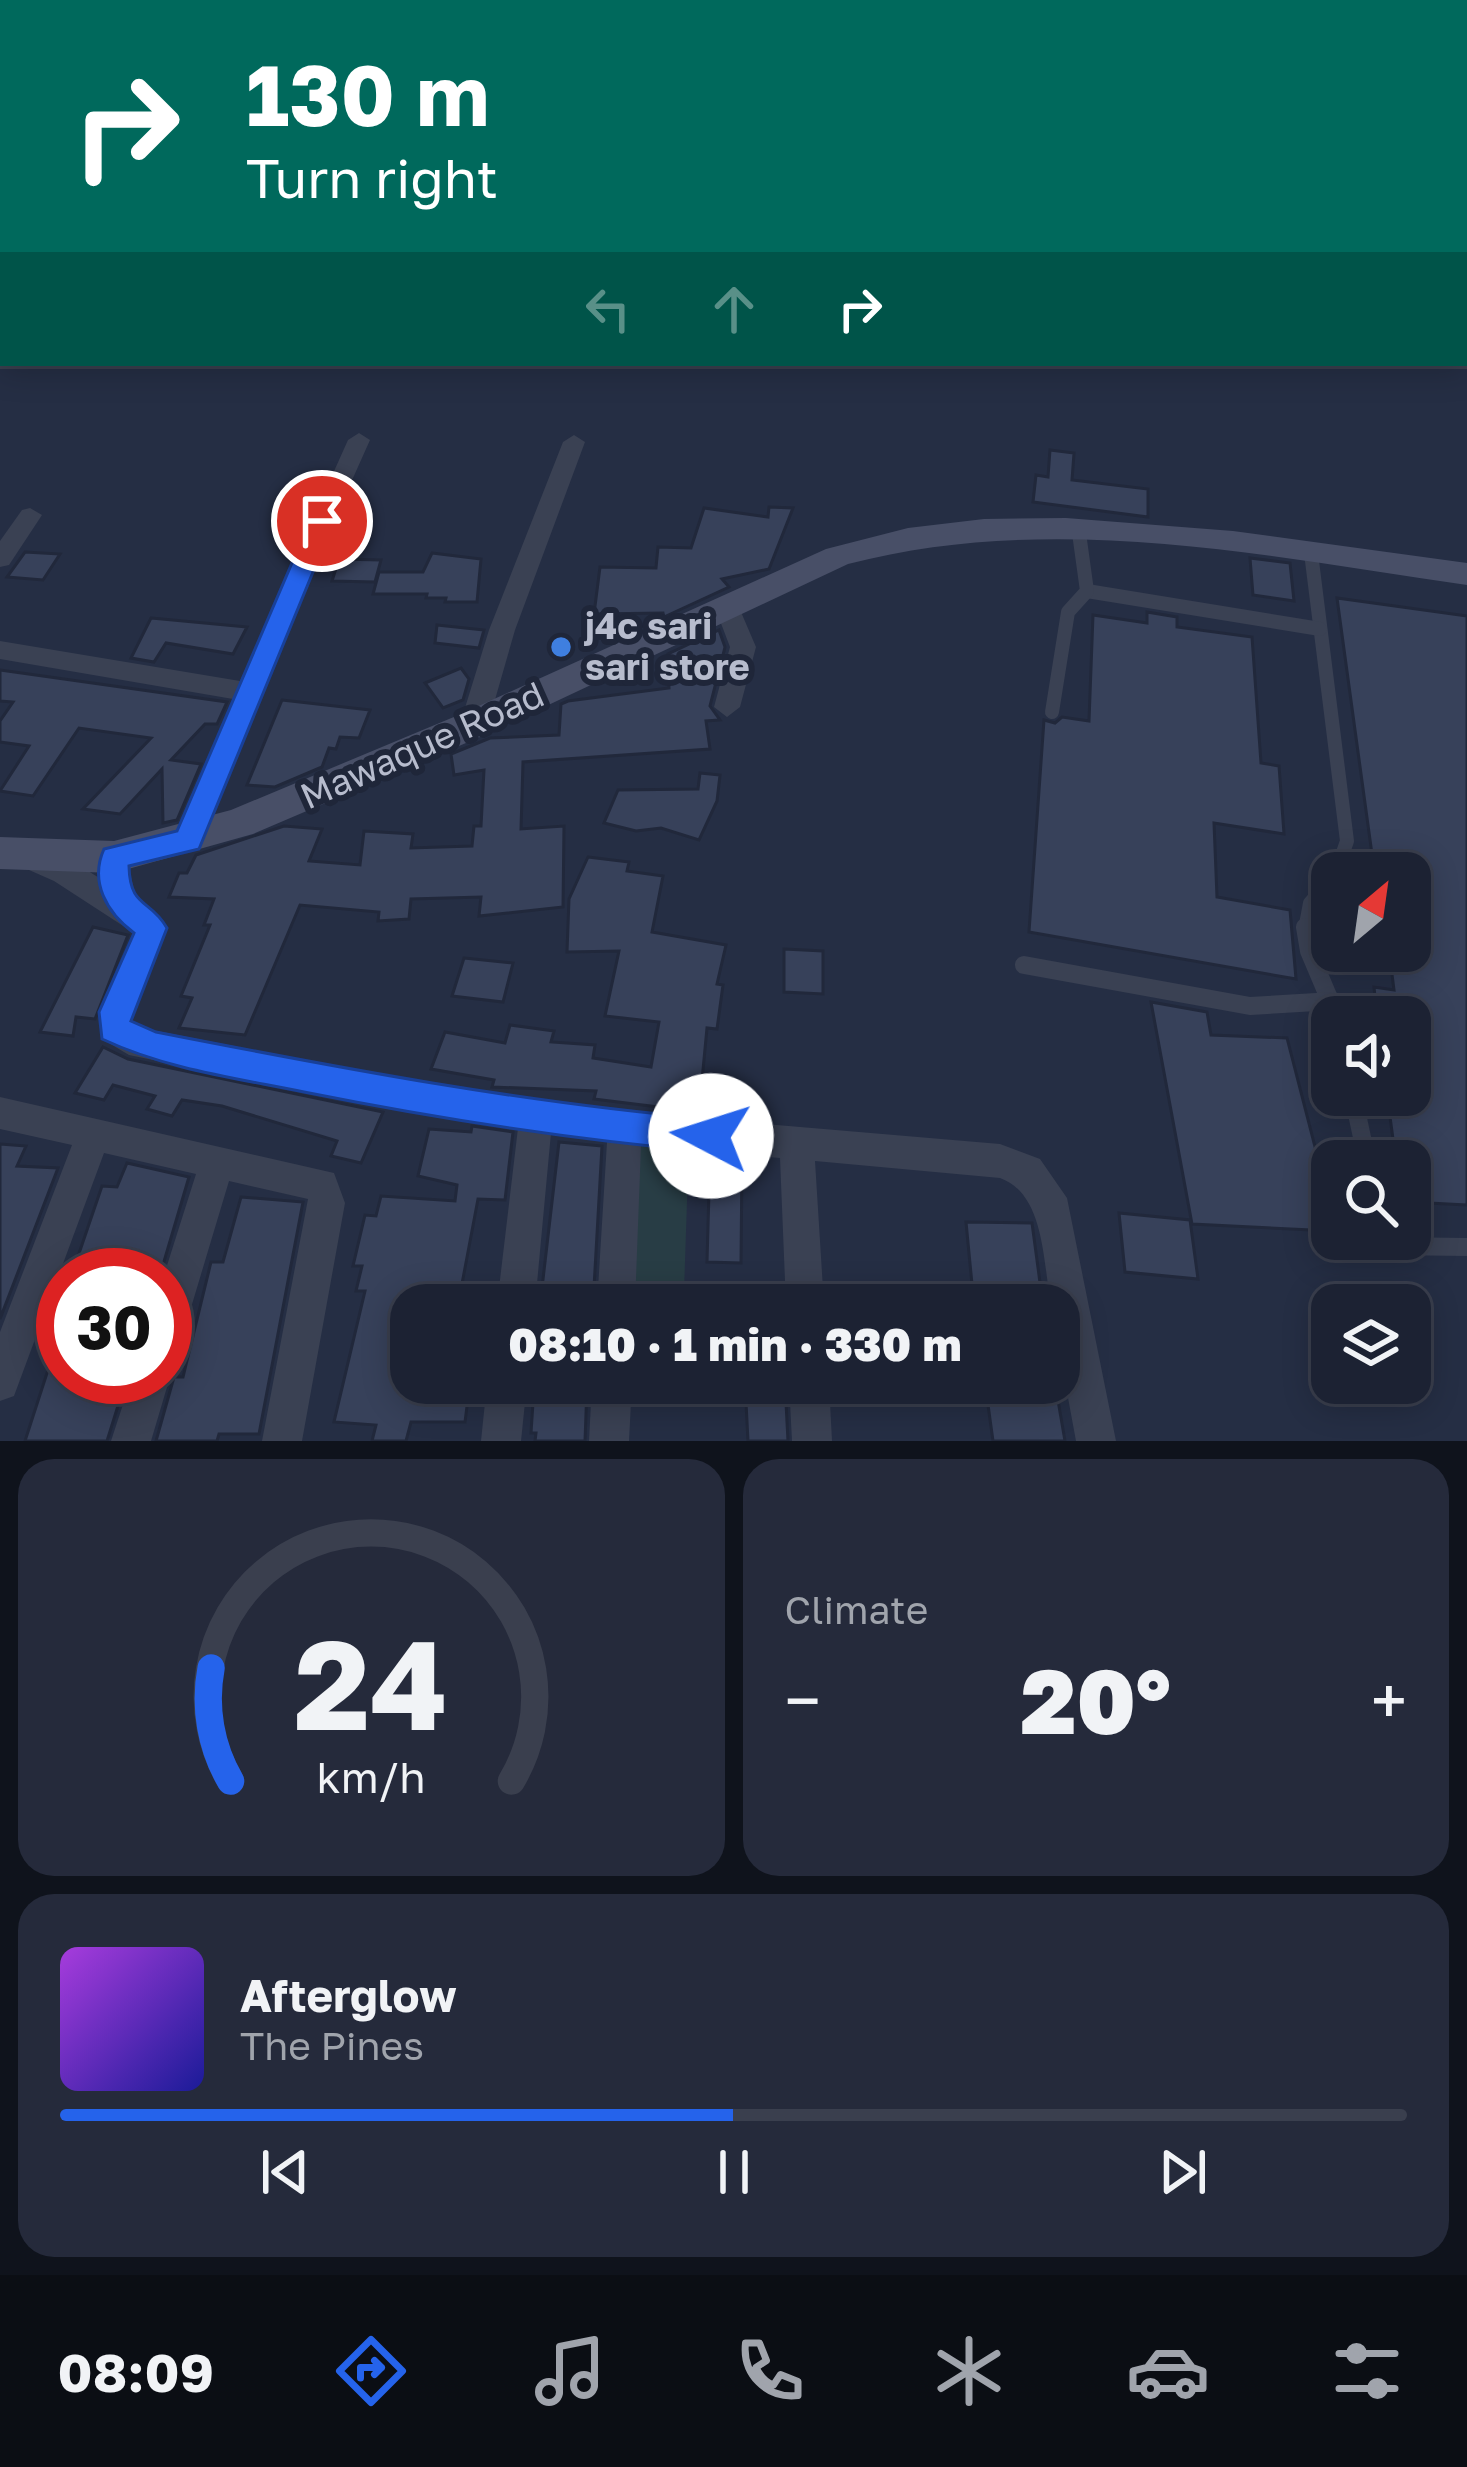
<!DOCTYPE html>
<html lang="en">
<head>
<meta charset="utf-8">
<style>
	:root { --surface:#1c2233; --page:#252a3b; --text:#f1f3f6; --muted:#a0a4ac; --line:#3a3f4e; --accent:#2563eb }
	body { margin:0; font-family:"Golos Text",sans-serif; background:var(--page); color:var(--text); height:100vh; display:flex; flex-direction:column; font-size:45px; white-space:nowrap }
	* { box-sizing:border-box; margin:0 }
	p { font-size:39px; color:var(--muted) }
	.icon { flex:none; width:66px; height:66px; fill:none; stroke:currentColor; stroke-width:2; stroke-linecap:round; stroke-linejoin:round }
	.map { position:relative; height:1441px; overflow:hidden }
	.sheet { display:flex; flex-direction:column; gap:18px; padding:18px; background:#0f131c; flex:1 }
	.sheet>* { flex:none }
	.top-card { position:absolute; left:0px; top:0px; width:1467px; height:366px; box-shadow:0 6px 30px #0003,0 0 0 3px var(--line); background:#00695c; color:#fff; overflow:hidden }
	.needle { width:78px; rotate:29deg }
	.controls { position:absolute; left:1311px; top:852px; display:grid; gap:24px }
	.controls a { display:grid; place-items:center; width:120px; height:120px; border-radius:24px; background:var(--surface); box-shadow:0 6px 30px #0003,0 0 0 3px var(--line); font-size:60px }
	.speed { position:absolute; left:36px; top:1248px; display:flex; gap:24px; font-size:60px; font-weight:700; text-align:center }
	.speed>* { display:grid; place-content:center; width:156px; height:156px; border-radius:50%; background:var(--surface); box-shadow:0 6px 30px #0003,0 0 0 3px var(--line); line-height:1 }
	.speed .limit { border:18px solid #d22; background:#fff; color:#111 }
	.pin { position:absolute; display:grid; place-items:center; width:102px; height:102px; color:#fff; margin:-51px; border:6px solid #fff; border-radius:50%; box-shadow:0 3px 12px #0007 }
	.me { position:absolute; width:132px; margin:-66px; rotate:275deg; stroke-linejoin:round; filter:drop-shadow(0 0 9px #0008) }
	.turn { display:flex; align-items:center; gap:42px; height:252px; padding:0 48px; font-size:54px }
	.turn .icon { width:156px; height:156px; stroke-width:2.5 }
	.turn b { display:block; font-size:84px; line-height:102px }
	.lanes { display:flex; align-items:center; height:114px; padding:0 48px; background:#0003; justify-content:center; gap:60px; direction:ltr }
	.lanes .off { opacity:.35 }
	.big { font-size:90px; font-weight:800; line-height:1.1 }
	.sheet .card { flex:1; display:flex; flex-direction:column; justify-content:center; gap:18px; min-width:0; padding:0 42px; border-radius:36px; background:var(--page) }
	.sheet .dial { align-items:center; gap:0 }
	.dial svg { height:312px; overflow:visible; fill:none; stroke:var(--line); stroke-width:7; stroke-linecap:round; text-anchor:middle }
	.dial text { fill:var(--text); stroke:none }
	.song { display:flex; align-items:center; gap:36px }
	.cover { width:144px; height:144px; border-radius:18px; background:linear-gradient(135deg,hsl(280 70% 55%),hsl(240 70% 35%)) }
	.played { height:12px; border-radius:6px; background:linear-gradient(90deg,var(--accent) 50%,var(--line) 50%) }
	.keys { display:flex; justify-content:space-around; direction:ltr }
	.heat { display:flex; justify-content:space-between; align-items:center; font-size:66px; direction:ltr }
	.sheet .tiles { flex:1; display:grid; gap:18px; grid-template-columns:1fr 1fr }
	.card:last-child { grid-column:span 2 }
	.trip { position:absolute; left:390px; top:1284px; width:690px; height:120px; border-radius:36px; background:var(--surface); box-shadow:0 6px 30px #0003,0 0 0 3px var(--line); font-weight:800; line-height:120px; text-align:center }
	.tabs { display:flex; height:192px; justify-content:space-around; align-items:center; background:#0b0e14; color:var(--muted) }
	.tabs .icon { width:84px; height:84px }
	.tabs .on { color:var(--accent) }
	.tabs b { font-size:54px; color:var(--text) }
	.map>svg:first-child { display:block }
</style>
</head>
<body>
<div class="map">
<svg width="1467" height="1441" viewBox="0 0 1467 1441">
	<rect width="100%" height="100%" fill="#252e44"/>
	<!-- green -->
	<polygon fill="#283d45" points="634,1141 689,1142 684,1292 625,1291"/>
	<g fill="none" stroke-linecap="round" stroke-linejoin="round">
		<!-- river -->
		<rect fill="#172343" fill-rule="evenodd" x="1464" y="163" width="3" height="18"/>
	</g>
	<!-- building -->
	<g fill="#37415a" stroke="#21283b" stroke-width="3">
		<polygon points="1050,450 1074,453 1072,480 1148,489 1148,517 1033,502 1036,475 1048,477"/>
		<polygon points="769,507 793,508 769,569 722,579 729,587 664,617 663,613 594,614 600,567 656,568 658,547 691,548 704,508 768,517"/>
		<polygon points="25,552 60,554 43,580 7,577"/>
		<polygon points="432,553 481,559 477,602 445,602 446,598 426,598 427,594 373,594 379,572 423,572"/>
		<polygon points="1250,558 1290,563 1294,601 1253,595"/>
		<polygon points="339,559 381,560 375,582 332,581"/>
		<polygon points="1337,598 1467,616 1467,1205 1410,1202 1410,1161 1396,1161 1387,1095 1410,1095 1410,1017 1377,1017 1374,987 1394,990 1389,951 1410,951 1410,873 1374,869"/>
		<polygon points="1147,612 1177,617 1177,627 1252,637 1261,763 1279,766 1284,834 1214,823 1217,897 1290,910 1296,979 1029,932 1044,720 1055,723 1062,717 1089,721 1093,615 1147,623"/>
		<polygon points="151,618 162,619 247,627 233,654 166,643 154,662 131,658"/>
		<polygon points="437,625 484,630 479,648 435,643"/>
		<polygon points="719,630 725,647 710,706 720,720 706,721 710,749 523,762 521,829 564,826 563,907 479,916 481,897 411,899 409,919 378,921 379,912 300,905 245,1035 179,1028 192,998 181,996 210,925 204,925 214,899 169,897 179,873 187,873 196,855 284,826 322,829 309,861 360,865 364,831 413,834 411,848 472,846 474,826 481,826 484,770 454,775 451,754 490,738 559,735 561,704 568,701 669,688 668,654"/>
		<polygon points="461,668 469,679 463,700 443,708 425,683"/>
		<polygon points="0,670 227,702 217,724 205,724 171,760 201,764 177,820 163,823 162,769 120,814 83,809 151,738 79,728 33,796 0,791 29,746 0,742 0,721 13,702 0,701"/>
		<polygon points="282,700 370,710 359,738 340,737 336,749 329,748 322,767 275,787 247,785"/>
		<polygon points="700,773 720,775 717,801 699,840 661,828 636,831 604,823 618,790 698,789"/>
		<polygon points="588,857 629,862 627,871 663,876 652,932 726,945 717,984 723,985 717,1029 707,1028 699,1112 594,1099 596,1091 492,1087 494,1080 431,1069 445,1032 505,1043 510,1025 554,1031 551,1042 595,1045 593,1058 651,1067 659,1022 605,1016 619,951 567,952 569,899"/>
		<polygon points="93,927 128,935 95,1019 76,1017 73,1036 40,1032"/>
		<polygon points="784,949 823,951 823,994 784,992"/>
		<polygon points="464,958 513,963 503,1002 452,996"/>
		<polygon points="1151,1002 1207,1012 1211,1035 1287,1038 1332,1213 1332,1231 1192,1224"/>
		<polygon points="103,1047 128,1059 383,1112 361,1163 331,1156 337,1141 222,1106 182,1100 172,1116 147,1109 155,1096 113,1085 104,1100 75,1093"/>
		<polygon points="472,1126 513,1132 505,1200 478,1199 458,1305 405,1305 399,1349 405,1350 398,1381 470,1383 465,1422 411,1422 406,1441 372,1441 376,1425 334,1422 365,1291 356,1291 362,1266 353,1266 365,1215 376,1216 381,1196 455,1201 457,1185 418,1176 429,1129 471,1132"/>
		<polygon points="559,1142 602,1146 593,1305 540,1305"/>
		<polygon points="0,1144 26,1146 17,1166 58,1168 0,1319"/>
		<polygon points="710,1156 742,1159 741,1263 707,1262"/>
		<polygon points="127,1163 189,1177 160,1275 72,1274 102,1186 117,1187"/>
		<polygon points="241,1197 303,1202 259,1434 219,1434 217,1441 156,1441 174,1377 183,1377 211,1262 223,1262"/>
		<polygon points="1119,1213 1190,1220 1198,1279 1125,1272"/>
		<polygon points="966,1222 1032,1223 1043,1305 974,1305"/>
		<polygon points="59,1336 63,1337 63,1377 127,1377 107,1441 25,1441"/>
		<polygon points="745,1383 785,1383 788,1441 748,1441"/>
		<polygon points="985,1383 1055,1383 1065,1441 993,1441"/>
		<polygon points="534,1387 587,1387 585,1441 535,1441 536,1433 531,1433"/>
	</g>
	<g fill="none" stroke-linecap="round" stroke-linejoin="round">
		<!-- service-far2 -->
		<polyline stroke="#3a4153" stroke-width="10" points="1079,531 1080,536"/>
		<!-- service-far1 -->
		<g stroke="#3a4153" stroke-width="14">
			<polyline points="1311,553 1347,841 1336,873"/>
			<polyline points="1087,591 1320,629"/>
			<polyline points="1052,712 1068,612 1087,591 1079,533"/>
			<polyline points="1305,930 1310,903 1332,878"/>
		</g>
		<!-- service -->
		<g stroke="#3a4153" stroke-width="18">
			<polyline points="1305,927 1309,951 1337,1017"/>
			<polyline points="1024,965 1250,1006 1333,1001"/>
			<polyline points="1353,1095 1367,1161"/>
			<polyline points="1386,1239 1388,1246 1467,1247"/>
		</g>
		<!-- minor -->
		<g fill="#3a4153" fill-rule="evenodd">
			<polygon points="359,433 370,440 298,601 203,840 198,848 188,852 178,848 173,840 233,699 0,659 0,641 240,681 348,440"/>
			<polygon points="574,435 585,442 515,630 488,724 474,734 464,731 460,724 489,630 563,442"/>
			<polygon points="30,508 42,515 9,565 0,567 0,541 22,510"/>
			<polygon points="726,596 738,605 756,647 740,707 727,717 714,707 730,647 714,605"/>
			<path d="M114,845l10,4 11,44 31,36 -35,84v9l6,5 249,49 239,36 375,32 40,15 27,39 49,243h-40l-17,-92v-44h-8c-8,-42 -6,-111 -51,-127l-185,-17 9,144h-38l-6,-147 -139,-12 -6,159h-38l10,-163 -56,-9 -16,172h-38l21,-177 -132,-20 -257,-53 -27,-16 -3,-26 35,-80 -80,-52 -34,-15 -5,-8 5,-8c25,-9 60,16 81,29l-2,-22 5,-8z"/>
			<polygon points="0,1097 334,1173 345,1203 302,1441 262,1441 308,1199 229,1181 184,1331 178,1344 165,1350 164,1275 196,1174 104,1153 14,1396 0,1401 0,1332 72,1145 0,1129"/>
			<polygon points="165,1364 170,1377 151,1441 111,1441 132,1377 165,1377"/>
			<polygon points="487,1383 527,1383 521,1441 481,1441"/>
			<polygon points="592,1383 632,1383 629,1441 589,1441"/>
			<polygon points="789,1383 829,1383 832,1441 792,1441"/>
		</g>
		<!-- secondary -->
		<path fill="#484f67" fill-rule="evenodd" d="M1066,518l167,13 234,32v22c-205,-30 -415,-74 -619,-21l-361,170 -234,100 -139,39 -114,-4v-32l114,4 117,-31 230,-96 365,-165 82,-21 76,-9z"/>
	</g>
	<!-- route -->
	<path fill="#2563eb" stroke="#184099" stroke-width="3" d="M322,513l12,8 -135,328 -70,17c1,43 21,32 38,62l-36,93 25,11c184,36 368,71 555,87l12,5 5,12 -5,12 -12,4c-136,-12 -272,-33 -407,-60 -69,-14 -138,-23 -202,-53l-3,-27 35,-79c-27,-20 -45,-51 -30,-84l73,-18 133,-310z"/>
	<!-- markers -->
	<circle fill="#3f7fe0" stroke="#1f2639" stroke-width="4.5" cx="561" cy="647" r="12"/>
	<g text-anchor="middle" stroke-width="12" stroke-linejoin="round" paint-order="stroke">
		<!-- poi labels -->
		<g font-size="36" font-weight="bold" fill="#b7bccd" stroke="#1f2639" text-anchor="start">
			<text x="585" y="639">j4c sari<tspan x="585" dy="41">sari store</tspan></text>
		</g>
		<!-- street labels -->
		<g font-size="36" fill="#b7bccd" stroke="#1f2639">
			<text transform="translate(422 745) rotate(-24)" y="13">Mawaque Road</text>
		</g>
	</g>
</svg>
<div class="controls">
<a><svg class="needle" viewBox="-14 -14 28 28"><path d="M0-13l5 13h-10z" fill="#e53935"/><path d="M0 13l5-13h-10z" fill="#a0a4ac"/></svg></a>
<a><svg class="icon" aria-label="sound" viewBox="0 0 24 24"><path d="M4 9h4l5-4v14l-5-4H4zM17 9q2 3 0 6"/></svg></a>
<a><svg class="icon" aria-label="search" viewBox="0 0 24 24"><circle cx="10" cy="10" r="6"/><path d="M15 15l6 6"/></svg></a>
<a><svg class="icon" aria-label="layers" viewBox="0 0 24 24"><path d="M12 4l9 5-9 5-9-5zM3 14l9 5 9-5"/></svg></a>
</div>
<div class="speed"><div class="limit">30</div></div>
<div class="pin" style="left:322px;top:521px;background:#d93025"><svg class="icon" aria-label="arrive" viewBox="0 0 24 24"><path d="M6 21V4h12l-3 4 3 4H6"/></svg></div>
<svg class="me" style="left:711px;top:1136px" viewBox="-20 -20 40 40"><circle r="19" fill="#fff"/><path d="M0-13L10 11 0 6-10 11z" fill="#2563eb"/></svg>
<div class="trip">08:10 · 1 min · 330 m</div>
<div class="top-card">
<div class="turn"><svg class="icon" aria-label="right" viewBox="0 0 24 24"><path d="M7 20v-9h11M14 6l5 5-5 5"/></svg><div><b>130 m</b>Turn right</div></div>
<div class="lanes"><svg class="icon off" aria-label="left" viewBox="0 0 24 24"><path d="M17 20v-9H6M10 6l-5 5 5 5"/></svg><svg class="icon off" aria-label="ahead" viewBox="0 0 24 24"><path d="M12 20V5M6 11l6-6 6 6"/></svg><svg class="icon" aria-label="right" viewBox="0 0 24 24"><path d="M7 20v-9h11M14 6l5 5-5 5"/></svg></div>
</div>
</div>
<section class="sheet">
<div class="tiles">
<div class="card dial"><svg viewBox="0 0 100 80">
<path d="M14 69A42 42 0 1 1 86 69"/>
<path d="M14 69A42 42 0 0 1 9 40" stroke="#2563eb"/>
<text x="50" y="56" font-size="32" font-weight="700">24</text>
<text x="50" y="72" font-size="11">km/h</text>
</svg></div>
<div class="card"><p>Climate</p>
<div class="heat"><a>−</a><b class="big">20°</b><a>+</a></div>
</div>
<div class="card">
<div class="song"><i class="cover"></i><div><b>Afterglow</b><p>The Pines</p></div></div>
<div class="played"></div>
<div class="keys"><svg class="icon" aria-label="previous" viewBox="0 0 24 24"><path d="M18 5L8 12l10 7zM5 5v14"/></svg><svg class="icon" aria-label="pause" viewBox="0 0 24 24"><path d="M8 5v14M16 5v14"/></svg><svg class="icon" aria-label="next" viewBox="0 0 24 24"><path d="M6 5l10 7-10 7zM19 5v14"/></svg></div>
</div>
</div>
</section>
<nav class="tabs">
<b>08:09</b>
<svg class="icon on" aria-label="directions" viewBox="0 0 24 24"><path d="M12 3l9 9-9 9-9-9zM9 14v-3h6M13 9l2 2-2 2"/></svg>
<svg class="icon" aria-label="music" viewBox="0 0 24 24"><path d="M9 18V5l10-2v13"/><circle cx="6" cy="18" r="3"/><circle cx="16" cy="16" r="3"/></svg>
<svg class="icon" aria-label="phone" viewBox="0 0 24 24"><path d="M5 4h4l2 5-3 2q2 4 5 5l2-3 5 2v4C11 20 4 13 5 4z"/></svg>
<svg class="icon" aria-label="climate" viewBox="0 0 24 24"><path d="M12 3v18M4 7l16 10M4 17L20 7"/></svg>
<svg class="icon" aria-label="car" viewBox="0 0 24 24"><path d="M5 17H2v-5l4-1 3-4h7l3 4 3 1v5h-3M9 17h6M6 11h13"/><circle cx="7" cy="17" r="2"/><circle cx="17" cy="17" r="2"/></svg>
<svg class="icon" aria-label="filters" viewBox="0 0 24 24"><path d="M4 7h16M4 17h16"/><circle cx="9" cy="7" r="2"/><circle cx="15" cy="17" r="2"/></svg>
</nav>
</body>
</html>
